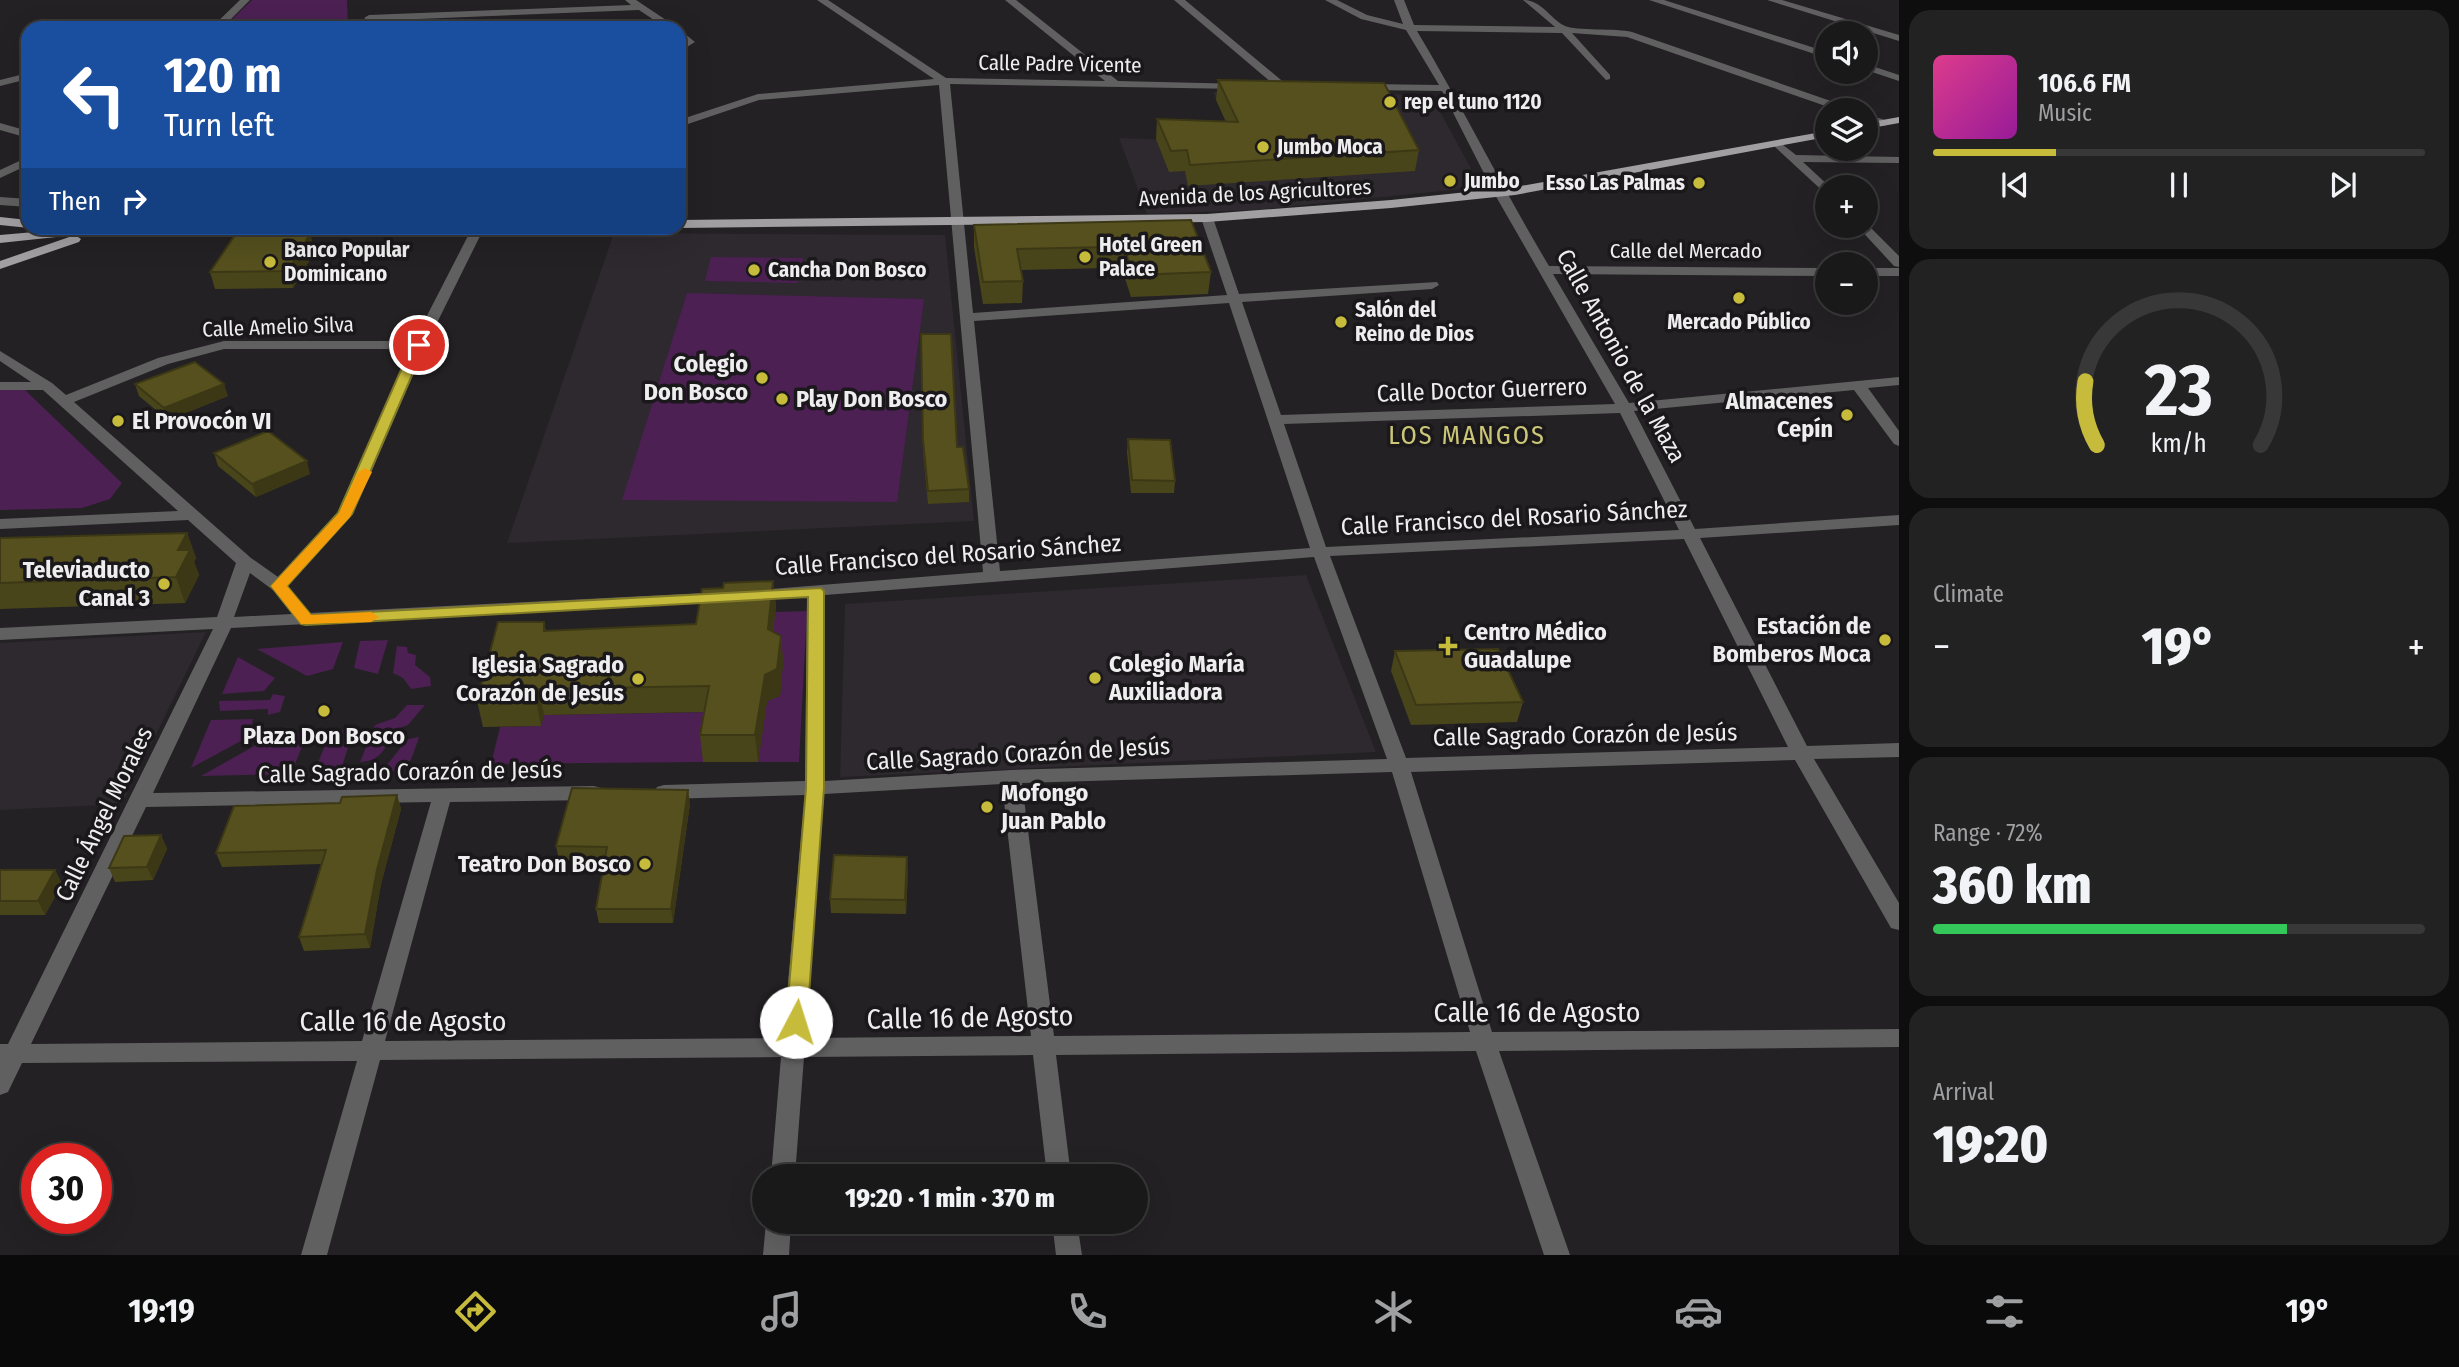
<!DOCTYPE html>
<html lang="en">
<head>
<meta charset="utf-8">
<style>
	:root { --surface:#1a191a; --page:#232223; --text:#f1f3f6; --muted:#9fa0a2; --line:#383839; --accent:#c7bb3c }
	body { margin:0; font-family:"Fira Sans Condensed",sans-serif; background:var(--page); color:var(--text); height:100vh; display:flex; flex-direction:column; font-size:26px; white-space:nowrap }
	* { box-sizing:border-box; margin:0 }
	p { font-size:23px; color:var(--muted) }
	.icon { flex:none; width:38px; height:38px; fill:none; stroke:currentColor; stroke-width:2; stroke-linecap:round; stroke-linejoin:round }
	.map { position:relative; flex:1; overflow:hidden }
	.panel { display:flex; flex-direction:column; gap:10px; padding:10px; background:#0e0e0e; width:560px }
	.panel>* { flex:none }
	.hud { position:absolute; left:21px; top:21px; width:665px; height:214px; border-radius:21px; box-shadow:0 7px 28px #0002,0 0 0 2px var(--line); background:#1a4fa0; color:#fff; overflow:hidden }
	.fabs { position:absolute; left:1815px; top:21px; display:grid; gap:14px }
	.fabs a { display:grid; place-items:center; width:63px; height:63px; border-radius:50%; background:var(--surface); box-shadow:0 7px 28px #0002,0 0 0 2px var(--line); font-size:35px }
	.speed { position:absolute; left:21px; top:1143px; display:flex; gap:14px; font-size:35px; font-weight:700; text-align:center }
	.speed>* { display:grid; place-content:center; width:91px; height:91px; border-radius:50%; background:var(--surface); box-shadow:0 7px 28px #0002,0 0 0 2px var(--line); line-height:1 }
	.speed .limit { border:10px solid #d22; background:#fff; color:#111 }
	.pin { position:absolute; display:grid; place-items:center; width:60px; height:60px; color:#fff; margin:-30px; border:4px solid #fff; border-radius:50%; box-shadow:0 2px 7px #0007 }
	.me { position:absolute; width:77px; margin:-38px; rotate:5deg; stroke-linejoin:round; filter:drop-shadow(0 0 5px #0008) }
	.turn { display:flex; align-items:center; gap:24px; height:147px; padding:0 28px; font-size:32px }
	.turn .icon { width:91px; height:91px; stroke-width:2.5 }
	.turn b { display:block; font-size:49px; line-height:60px }
	.then { display:flex; align-items:center; height:66px; padding:0 28px; background:#0003; gap:14px; font-size:26px }
	.big { font-size:52px; font-weight:800; line-height:1.1 }
	.panel .tile { flex:1; display:flex; flex-direction:column; justify-content:center; gap:10px; min-width:0; padding:0 24px; border-radius:21px; background:var(--page) }
	.panel .dial { align-items:center; gap:0 }
	.dial svg { height:182px; overflow:visible; fill:none; stroke:var(--line); stroke-width:7; stroke-linecap:round; text-anchor:middle }
	.dial text { fill:var(--text); stroke:none }
	.song { display:flex; align-items:center; gap:21px }
	.cover { width:84px; height:84px; border-radius:10px; background:linear-gradient(135deg,hsl(330 70% 55%),hsl(300 70% 35%)) }
	.played { height:7px; border-radius:4px; background:linear-gradient(90deg,var(--accent) 25%,var(--line) 25%) }
	.keys { display:flex; justify-content:space-around; direction:ltr }
	.heat { display:flex; justify-content:space-between; align-items:center; font-size:38px; direction:ltr }
	.charge { height:10px; border-radius:5px; background:linear-gradient(90deg,#34c759 72%,var(--line) 0) }
	.trip { position:absolute; left:752px; top:1164px; width:396px; height:70px; border-radius:35px; background:var(--surface); box-shadow:0 7px 28px #0002,0 0 0 2px var(--line); font-weight:800; line-height:70px; text-align:center }
	.menu { display:flex; height:112px; justify-content:space-around; align-items:center; background:#0a0a0a; color:var(--muted) }
	.menu .icon { width:49px; height:49px }
	.menu .active { color:var(--accent) }
	.menu b { font-size:32px; color:var(--text) }
	main { display:flex; flex:1; min-height:0 }
	.map>svg:first-child { display:block }
</style>
</head>
<body>
<main>
<div class="map">
<svg width="1899" height="1255" viewBox="0 0 1899 1255">
	<rect width="100%" height="100%" fill="#232123"/>
	<!-- built -->
	<g fill="#2e282f">
		<polygon points="1213,92 1431,95 1481,187 1254,210 1147,214 1119,138 1235,142"/>
		<polygon points="614,233 945,235 974,521 507,543"/>
		<polygon points="1306,575 1376,752 840,777 845,604"/>
		<polygon points="206,632 122,804 0,810 0,643"/>
	</g>
	<!-- green -->
	<g fill="#4c2053">
		<polygon points="252,0 347,0 348,28 223,28"/>
		<polygon points="711,257 803,258 798,283 705,281"/>
		<polygon points="687,293 924,299 897,502 622,500"/>
		<polygon points="0,390 25,390 122,483 110,499 82,508 0,510"/>
		<polygon points="807,611 799,762 758,762 767,701 780,695 783,663 770,655 775,612"/>
		<polygon points="388,640 378,674 354,668 360,641"/>
		<polygon points="343,642 333,669 307,676 257,649"/>
		<polygon points="397,646 407,647 408,653 416,655 415,665 430,677 431,686 411,689 403,678 393,673"/>
		<polygon points="238,657 275,678 264,691 222,694"/>
		<polygon points="273,694 285,696 280,712 268,715 268,709 220,711 219,701 270,700"/>
		<path d="M407,705h18l-17,20 -14,5c-7,17 -14,32 -34,32l15,-37 20,-7z"/>
		<polygon points="712,712 703,762 491,764 500,727 541,726 544,715"/>
		<polygon points="253,719 250,736 191,768 211,720"/>
		<polygon points="355,726 340,773 314,773 329,735"/>
		<polygon points="288,727 306,737 291,774 201,776"/>
		<path d="M419,737c-8,23 -8,35 -36,35 6,-13 16,-18 21,-32z"/>
	</g>
	<g fill="none" stroke-linecap="round" stroke-linejoin="round">
		<!-- street -->
		<g fill="#616061" fill-rule="evenodd">
			<polygon points="240,0 250,0 222,28 211,28"/>
			<polygon points="625,0 636,0 678,28 666,28 639,10 369,21 364,18 369,15 631,5"/>
			<path d="M817,0h11l118,78 159,3 -100,-81h11l102,81 126,3v4l-4,1 -290,-5 23,229 254,-18 -26,-77 6,-4 6,4 26,76 198,-12 2,3 -7,4 -190,13 39,113 334,-11 -121,-211 -52,-102 -76,-1 -5,-3 5,-3 73,1 -33,-55 -45,-11 -36,-19h12l30,15 36,9 -9,-24h10l10,25 141,2 -32,-27c19,0 26,18 42,26 10,5 52,2 67,6l219,76 1,2h-15l-210,-73 -55,-4 38,42v4l-4,1 -44,-47 -145,-2c46,77 86,158 132,235l278,2v8l-274,-2 76,129 270,-26v8l-31,3 31,43v15l-5,-2 -40,-54 -220,21 61,118 204,-14v10l-199,13 107,208 92,-3v14l-85,2 85,144v27l-8,-2 -96,-168 -384,12 81,260 407,-3v18l-400,4 71,204h-26l-68,-204 -420,4 15,121h-24l-14,-121 -229,2 -9,119h-24l10,-119 -401,3 -53,195h-26l56,-194 -335,2 -14,29 -8,3v-51h8l205,-415 -213,11v-12l217,-11 19,-54 -48,-43 -188,9v-10l178,-8 -135,-121h-43v-8h31l-31,-21v-10l52,32 14,12 92,-37 66,-17h190l58,-113h12l-58,117 -73,169 -65,72 21,27 415,-21 9,5 -9,5 -493,26 -78,165 441,-7 7,2 3,5 -3,5 -7,2 -144,2 -65,239 398,-3 22,-243 -141,4 -7,-2 -3,-5 3,-5 7,-2 141,-4 2,-185 -56,4 -9,-5 3,-4 238,-19 -44,-487 -180,15 -80,27v-7l79,-26 176,-15zM1229,303l81,245 -310,23 -26,-250zM224,349h186l-72,163 -60,65 -27,-19 -177,-156 94,-38zM1620,413l59,117 -353,17 -42,-123zM1684,539l104,208 -382,11 -76,-202zM1314,557l73,202 -376,11 -186,11v-186zM250,573l23,17 19,24 -58,3zM1392,772l78,260 -416,4 -32,-253zM1002,784l29,252 -225,2 18,-244zM431,802l-69,239 -331,3 115,-237z"/>
			<polygon points="1174,0 1185,0 1287,85 1287,89 1279,89"/>
			<polygon points="1649,0 1664,0 1827,52 1827,58"/>
			<polygon points="1767,0 1782,0 1899,35 1899,41"/>
			<polygon points="679,29 695,42 679,52 679,45 684,42 679,37"/>
			<polygon points="1866,64 1899,75 1899,81 1866,70"/>
			<polygon points="28,73 28,79 0,86 0,80"/>
			<polygon points="1866,114 1888,121 1889,123 1884,126 1866,120"/>
			<polygon points="0,123 28,131 28,138 0,130"/>
			<polygon points="1778,141 1796,155 1899,157 1899,163 1803,162 1830,187 1827,187 1827,195 1774,146 1772,144"/>
			<polygon points="28,157 28,165 0,178 0,170"/>
			<polygon points="0,197 28,199 28,207 0,205"/>
			<polygon points="1866,223 1899,256 1899,267 1894,266 1857,226 1866,226"/>
			<rect x="1866" y="268" width="33" height="8"/>
			<polygon points="766,1222 791,1222 789,1255 763,1255"/>
			<polygon points="1052,1222 1077,1222 1082,1255 1056,1255"/>
		</g>
		<!-- primary -->
		<g fill="#a19fa1" fill-rule="evenodd">
			<polygon points="1899,117 1899,123 1866,129 1866,123"/>
			<polygon points="1827,131 1827,137 1515,195 1391,208 1207,222 679,228 678,228 679,220 1207,214 1391,200 1515,187"/>
			<polygon points="0,217 28,220 29,228 0,225"/>
			<polygon points="80,228 223,228 217,232 75,235 81,239 79,242 0,269 0,261 75,235 0,243 0,235"/>
		</g>
	</g>
	<!-- wall -->
	<g fill="#49451a">
		<polygon points="1218,80 1419,150 1415,171 1188,186 1185,171 1169,172 1156,139 1157,119 1226,122 1216,100"/>
		<polygon points="1191,220 1211,272 1208,294 1131,297 1123,272 1108,272 1107,268 1021,270 1023,281 1022,303 983,304 974,247 974,225"/>
		<polygon points="310,234 315,251 293,288 215,289 210,272"/>
		<polygon points="921,334 957,447 969,489 969,502 928,504 923,452"/>
		<polygon points="135,384 228,396 168,420 139,396"/>
		<polygon points="1128,439 1175,481 1174,493 1131,493 1127,452"/>
		<polygon points="214,453 310,474 256,497 218,466"/>
		<polygon points="187,533 196,558 194,562 199,575 185,603 0,609 0,538"/>
		<polygon points="773,581 776,606 773,632 781,636 783,662 780,696 767,701 758,762 703,762 700,735 704,712 544,715 541,726 483,727 477,701 544,622 546,631 696,624 723,588"/>
		<polygon points="1395,651 1523,702 1517,722 1411,725 1391,671"/>
		<polygon points="397,795 401,809 381,884 370,948 304,951 299,937 321,864 222,867 216,853 340,803"/>
		<polygon points="690,804 673,923 599,923 596,909 605,860 559,860 556,846"/>
		<polygon points="161,835 167,849 153,880 115,882 109,868"/>
		<polygon points="0,870 55,870 62,884 45,915 0,915"/>
		<polygon points="908,871 906,914 831,913 830,899"/>
	</g>
	<!-- shaded-wall -->
	<g fill="#3c3815">
		<polygon points="310,234 315,251 293,288 288,271"/>
		<polygon points="224,384 228,396 168,420 164,408"/>
		<polygon points="307,461 310,474 256,497 252,484"/>
		<polygon points="187,533 196,558 194,562 199,575 185,603 176,577 178,550"/>
		<polygon points="773,581 776,606 770,655 768,629"/>
		<polygon points="781,636 783,662 780,696 767,701 758,762 755,735 765,675"/>
		<polygon points="539,689 544,715 541,726 536,700"/>
		<polygon points="688,790 690,804 673,923 671,909"/>
		<polygon points="397,795 401,809 381,884 370,948 365,934 377,870"/>
		<polygon points="161,835 167,849 153,880 147,867"/>
		<polygon points="907,857 908,871 906,914 905,900"/>
		<polygon points="55,870 62,884 45,915 38,901"/>
	</g>
	<!-- building -->
	<g fill="#55501e" stroke="#3c3815" stroke-width="2">
		<polygon points="1218,80 1384,83 1419,150 1190,165 1187,150 1171,151 1157,119 1238,122"/>
		<polygon points="1191,220 1211,272 1133,275 1125,250 1110,250 1109,247 1017,249 1023,281 983,282 974,225"/>
		<polygon points="310,234 288,271 210,272 235,235"/>
		<polygon points="921,334 951,334 957,447 963,447 969,489 928,491 923,440"/>
		<polygon points="195,362 224,384 164,408 135,384"/>
		<polygon points="268,431 307,461 252,484 214,453"/>
		<polygon points="1128,439 1170,440 1175,481 1132,480"/>
		<polygon points="187,533 178,550 190,550 176,577 0,583 0,538"/>
		<polygon points="773,581 768,629 781,636 777,669 765,675 755,735 700,735 709,686 539,689 536,700 477,701 498,622 544,622 544,631 696,624 702,589 723,588 724,583"/>
		<polygon points="1498,649 1523,702 1416,705 1395,651"/>
		<polygon points="572,788 688,790 671,909 596,909 607,847 556,846"/>
		<polygon points="397,795 377,870 365,934 299,937 326,850 216,853 234,806 340,803 342,797"/>
		<polygon points="161,835 147,867 109,868 124,836"/>
		<polygon points="834,855 907,857 905,900 830,899"/>
		<polygon points="0,870 55,870 38,901 0,901"/>
	</g>
	<!-- route -->
	<polygon fill="#c7bb3c" stroke="#817a27" stroke-width="2" points="419,341 425,345 352,514 287,586 311,615 821,588 824,591 824,788 807,1022 804,1028 796,1030 789,1028 786,1022 806,788 808,597 306,625 301,624 271,586 338,513 412,345"/>
	<!-- slow -->
	<polygon fill="#f59e0b" points="365,468 372,472 350,517 287,586 311,615 371,612 379,617 371,622 301,624 271,586 339,513 358,472"/>
	<!-- markers -->
	<g fill="#c7bb3c" stroke="#1a181a" stroke-width="2.5">
		<circle cx="1390" cy="102" r="7"/>
		<circle cx="1263" cy="147" r="7"/>
		<circle cx="1450" cy="181" r="7"/>
		<circle cx="1699" cy="183" r="7"/>
		<circle cx="1085" cy="257" r="7"/>
		<circle cx="270" cy="262" r="7"/>
		<circle cx="754" cy="270" r="7"/>
		<circle cx="1739" cy="298" r="7"/>
		<circle cx="1341" cy="322" r="7"/>
		<circle cx="762" cy="378" r="7"/>
		<circle cx="782" cy="399" r="7"/>
		<circle cx="1847" cy="415" r="7"/>
		<circle cx="118" cy="421" r="7"/>
		<circle cx="164" cy="584" r="7"/>
		<circle cx="1885" cy="640" r="7"/>
		<path d="M1444.5 635.5h7v7h7v7h-7v7h-7v-7h-7v-7h7z"/>
		<circle cx="1095" cy="678" r="7"/>
		<circle cx="638" cy="679" r="7"/>
		<circle cx="324" cy="711" r="7"/>
		<circle cx="987" cy="807" r="7"/>
		<circle cx="645" cy="864" r="7"/>
	</g>
	<g text-anchor="middle" stroke-width="7" stroke-linejoin="round" paint-order="stroke">
		<!-- far-street labels -->
		<g font-size="21" fill="#efeeef" stroke="#1a181a">
			<text transform="translate(1060 64) rotate(1)" y="7">Calle Padre Vicente</text>
			<text transform="translate(1255 193) rotate(-3)" y="7">Avenida de los Agricultores</text>
			<text x="1686" y="258">Calle del Mercado</text>
			<text transform="translate(278 327) rotate(-2)" y="7">Calle Amelio Silva</text>
		</g>
		<!-- far-poi labels -->
		<g font-size="21" font-weight="bold" fill="#efeeef" stroke="#1a181a" text-anchor="start">
			<text x="1404" y="109">rep el tuno 1120</text>
			<text x="1277" y="154">Jumbo Moca</text>
			<text x="1464" y="188">Jumbo</text>
			<text x="1685" y="190" text-anchor="end">Esso Las Palmas</text>
			<text x="1099" y="252">Hotel Green<tspan x="1099" dy="24">Palace</tspan></text>
			<text x="284" y="257">Banco Popular<tspan x="284" dy="24">Dominicano</tspan></text>
			<text x="768" y="277">Cancha Don Bosco</text>
			<text x="1355" y="317">Salón del<tspan x="1355" dy="24">Reino de Dios</tspan></text>
			<text x="1739" y="329" text-anchor="middle">Mercado Público</text>
		</g>
		<!-- street labels -->
		<g font-size="24" fill="#efeeef" stroke="#1a181a">
			<text transform="translate(1621 356) rotate(61)" y="8">Calle Antonio de la Maza</text>
			<text transform="translate(1482 390) rotate(-2)" y="8">Calle Doctor Guerrero</text>
			<text transform="translate(1514 518) rotate(-3)" y="8">Calle Francisco del Rosario Sánchez</text>
			<text transform="translate(948 555) rotate(-4)" y="8">Calle Francisco del Rosario Sánchez</text>
			<text transform="translate(1585 735) rotate(-1)" y="8">Calle Sagrado Corazón de Jesús</text>
			<text transform="translate(1018 754) rotate(-3)" y="8">Calle Sagrado Corazón de Jesús</text>
			<text transform="translate(410 772) rotate(-1)" y="8">Calle Sagrado Corazón de Jesús</text>
			<text transform="translate(104 814) rotate(-64)" y="8">Calle Ángel Morales</text>
		</g>
		<!-- poi labels -->
		<g font-size="24" font-weight="bold" fill="#efeeef" stroke="#1a181a" text-anchor="end">
			<text x="748" y="372">Colegio<tspan x="748" dy="28">Don Bosco</tspan></text>
			<text x="796" y="407" text-anchor="start">Play Don Bosco</text>
			<text x="1833" y="409">Almacenes<tspan x="1833" dy="28">Cepín</tspan></text>
			<text x="132" y="429" text-anchor="start">El Provocón VI</text>
			<text x="150" y="578">Televiaducto<tspan x="150" dy="28">Canal 3</tspan></text>
			<text x="1871" y="634">Estación de<tspan x="1871" dy="28">Bomberos Moca</tspan></text>
			<text x="1464" y="640" text-anchor="start">Centro Médico<tspan x="1464" dy="28">Guadalupe</tspan></text>
			<text x="1109" y="672" text-anchor="start">Colegio María<tspan x="1109" dy="28">Auxiliadora</tspan></text>
			<text x="624" y="673">Iglesia Sagrado<tspan x="624" dy="28">Corazón de Jesús</tspan></text>
			<text x="324" y="744" text-anchor="middle">Plaza Don Bosco</text>
			<text x="1001" y="801" text-anchor="start">Mofongo<tspan x="1001" dy="28">Juan Pablo</tspan></text>
			<text x="631" y="872">Teatro Don Bosco</text>
		</g>
		<!-- neighbourhood labels -->
		<g font-size="26" letter-spacing="2" fill="#ccc678" stroke="#1a181a">
			<text x="1467" y="444">LOS MANGOS</text>
		</g>
		<!-- near-street labels -->
		<g font-size="28" fill="#efeeef" stroke="#1a181a">
			<text x="1537" y="1022">Calle 16 de Agosto</text>
			<text transform="translate(970 1017) rotate(-1)" y="10">Calle 16 de Agosto</text>
			<text x="403" y="1031">Calle 16 de Agosto</text>
		</g>
	</g>
</svg>
<div class="fabs">
<a><svg class="icon" aria-label="sound" viewBox="0 0 24 24"><path d="M4 9h4l5-4v14l-5-4H4zM17 9q2 3 0 6"/></svg></a>
<a><svg class="icon" aria-label="layers" viewBox="0 0 24 24"><path d="M12 4l9 5-9 5-9-5zM3 14l9 5 9-5"/></svg></a>
<a>+</a>
<a>−</a>
</div>
<div class="speed"><div class="limit">30</div></div>
<div class="pin" style="left:419px;top:345px;background:#d93025"><svg class="icon" aria-label="arrive" viewBox="0 0 24 24"><path d="M6 21V4h12l-3 4 3 4H6"/></svg></div>
<svg class="me" style="left:796px;top:1022px" viewBox="-20 -20 40 40"><circle r="19" fill="#fff"/><path d="M0-13L10 11 0 6-10 11z" fill="#c7bb3c"/></svg>
<div class="trip">19:20 · 1 min · 370 m</div>
<div class="hud">
<div class="turn"><svg class="icon" aria-label="left" viewBox="0 0 24 24"><path d="M17 20v-9H6M10 6l-5 5 5 5"/></svg><div><b>120 m</b>Turn left</div></div>
<div class="then">Then<svg class="icon" aria-label="right" viewBox="0 0 24 24"><path d="M7 20v-9h11M14 6l5 5-5 5"/></svg></div>
</div>
</div>
<section class="panel">
<div class="tile">
<div class="song"><i class="cover"></i><div><b>106.6 FM</b><p>Music</p></div></div>
<div class="played"></div>
<div class="keys"><svg class="icon" aria-label="previous" viewBox="0 0 24 24"><path d="M18 5L8 12l10 7zM5 5v14"/></svg><svg class="icon" aria-label="pause" viewBox="0 0 24 24"><path d="M8 5v14M16 5v14"/></svg><svg class="icon" aria-label="next" viewBox="0 0 24 24"><path d="M6 5l10 7-10 7zM19 5v14"/></svg></div>
</div>
<div class="tile dial"><svg viewBox="0 0 100 80">
<path d="M14 69A42 42 0 1 1 86 69"/>
<path d="M14 69A42 42 0 0 1 9 41" stroke="#c7bb3c"/>
<text x="50" y="56" font-size="32" font-weight="700">23</text>
<text x="50" y="72" font-size="11">km/h</text>
</svg></div>
<div class="tile"><p>Climate</p>
<div class="heat"><a>−</a><b class="big">19°</b><a>+</a></div>
</div>
<div class="tile"><p>Range · 72%</p><b class="big">360 km</b><div class="charge"></div></div>
<div class="tile"><p>Arrival</p><b class="big">19:20</b></div>
</section>
</main>
<nav class="menu">
<b>19:19</b>
<svg class="icon active" aria-label="directions" viewBox="0 0 24 24"><path d="M12 3l9 9-9 9-9-9zM9 14v-3h6M13 9l2 2-2 2"/></svg>
<svg class="icon" aria-label="music" viewBox="0 0 24 24"><path d="M9 18V5l10-2v13"/><circle cx="6" cy="18" r="3"/><circle cx="16" cy="16" r="3"/></svg>
<svg class="icon" aria-label="phone" viewBox="0 0 24 24"><path d="M5 4h4l2 5-3 2q2 4 5 5l2-3 5 2v4C11 20 4 13 5 4z"/></svg>
<svg class="icon" aria-label="climate" viewBox="0 0 24 24"><path d="M12 3v18M4 7l16 10M4 17L20 7"/></svg>
<svg class="icon" aria-label="car" viewBox="0 0 24 24"><path d="M5 17H2v-5l4-1 3-4h7l3 4 3 1v5h-3M9 17h6M6 11h13"/><circle cx="7" cy="17" r="2"/><circle cx="17" cy="17" r="2"/></svg>
<svg class="icon" aria-label="filters" viewBox="0 0 24 24"><path d="M4 7h16M4 17h16"/><circle cx="9" cy="7" r="2"/><circle cx="15" cy="17" r="2"/></svg>
<b>19°</b>
</nav>
</body>
</html>
